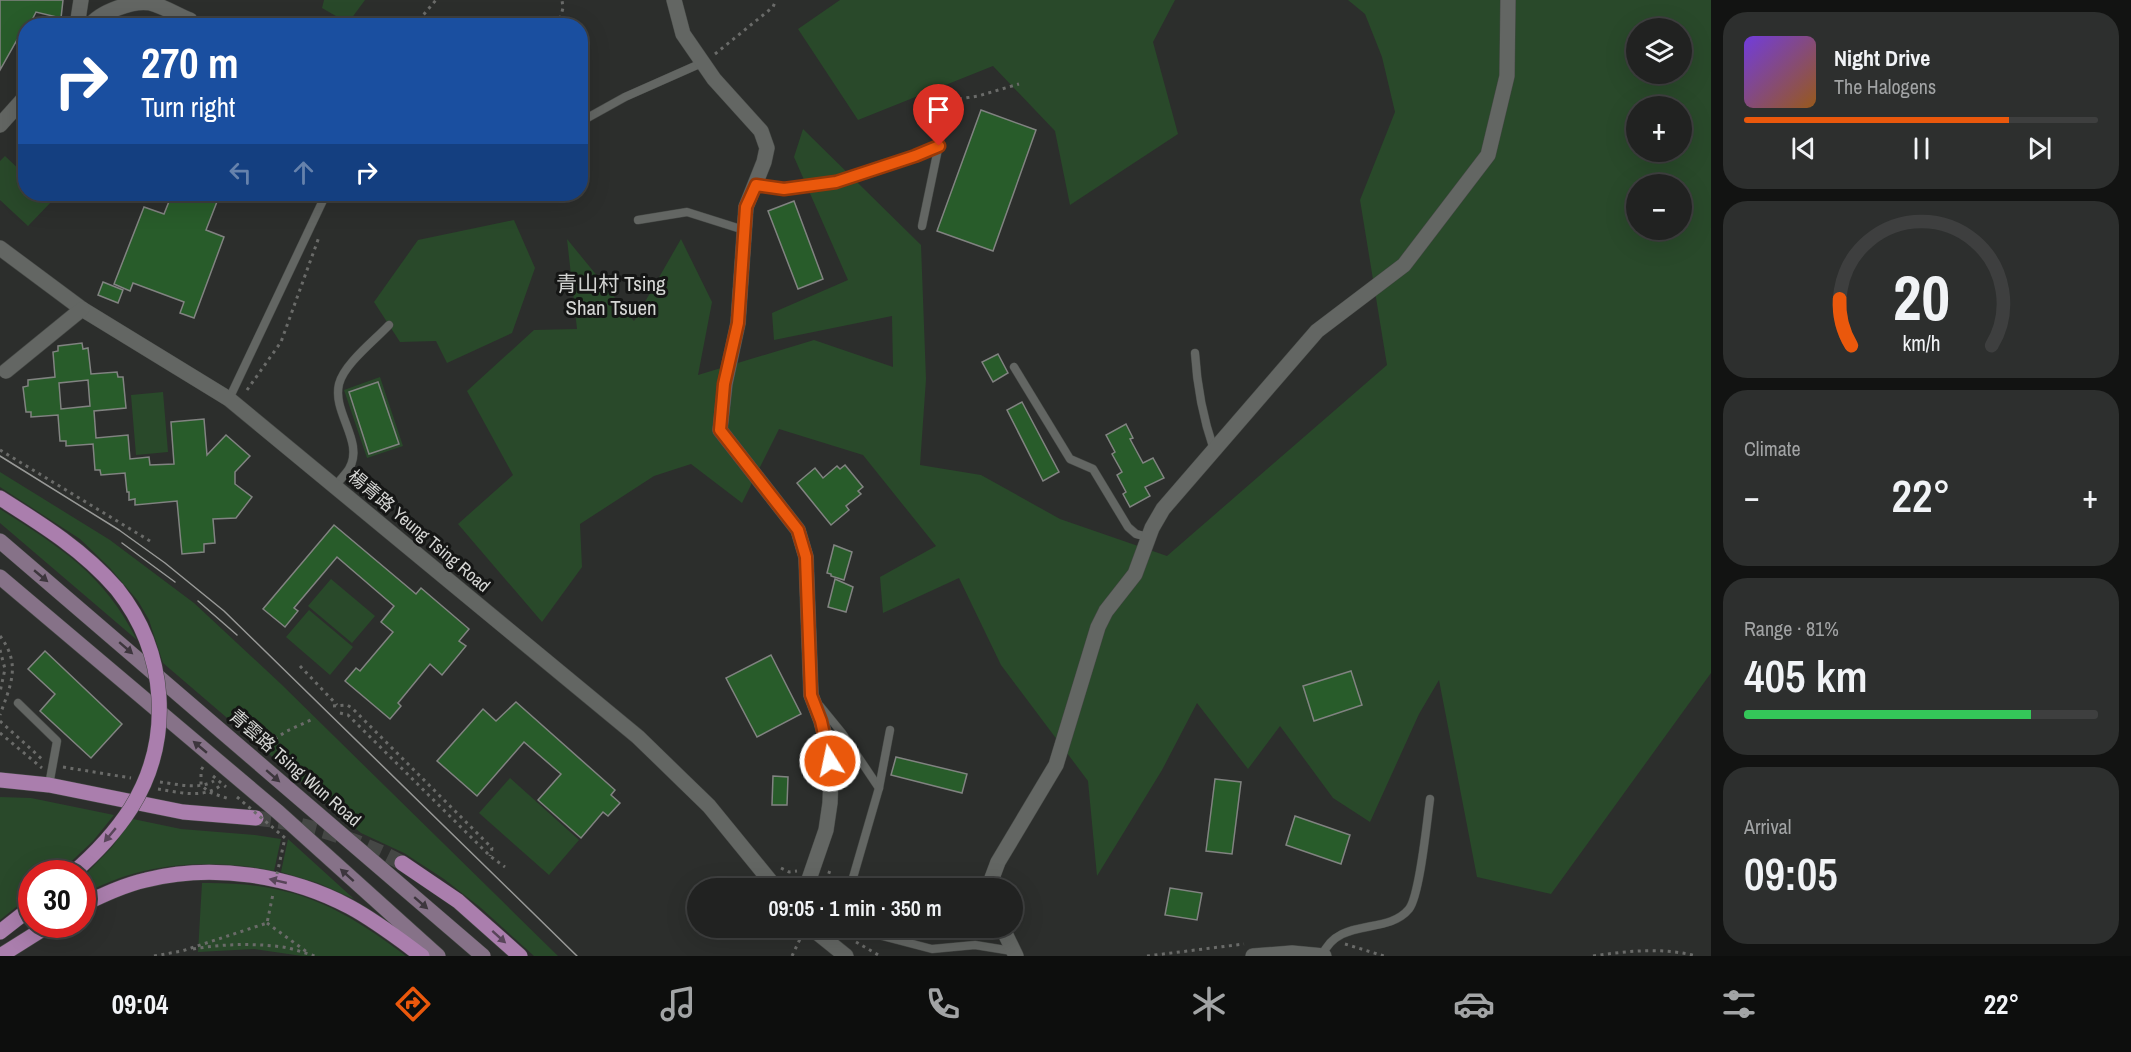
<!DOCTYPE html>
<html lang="en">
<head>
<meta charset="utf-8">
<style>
	:root { --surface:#212221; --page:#2d2f2e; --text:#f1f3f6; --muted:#a2a4a5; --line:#3e3f3f; --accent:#ea580c }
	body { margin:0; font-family:"Archivo Narrow","Noto Sans TC",sans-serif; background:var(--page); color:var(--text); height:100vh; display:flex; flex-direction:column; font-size:22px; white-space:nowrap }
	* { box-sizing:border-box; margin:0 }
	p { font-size:20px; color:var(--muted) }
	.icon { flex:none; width:33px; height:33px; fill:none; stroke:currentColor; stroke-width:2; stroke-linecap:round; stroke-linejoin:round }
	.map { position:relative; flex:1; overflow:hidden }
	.panel { display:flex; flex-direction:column; gap:12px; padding:12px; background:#121312; width:420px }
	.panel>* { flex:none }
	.banner { position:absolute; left:18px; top:18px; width:570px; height:183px; border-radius:24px; box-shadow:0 6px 24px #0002,0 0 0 2px var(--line); background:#1a4fa0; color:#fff; overflow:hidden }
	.fabs { position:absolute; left:1626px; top:18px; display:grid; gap:12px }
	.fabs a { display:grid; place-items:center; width:66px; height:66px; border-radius:50%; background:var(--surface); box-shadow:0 6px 24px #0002,0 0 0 2px var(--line); font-size:30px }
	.speed { position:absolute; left:18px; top:860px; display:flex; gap:12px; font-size:30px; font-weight:700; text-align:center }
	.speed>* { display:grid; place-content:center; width:78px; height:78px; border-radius:50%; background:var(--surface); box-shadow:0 6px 24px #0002,0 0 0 2px var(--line); line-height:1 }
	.speed .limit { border:9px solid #d22; background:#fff; color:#111 }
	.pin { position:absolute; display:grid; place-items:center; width:51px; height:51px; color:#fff; margin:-62px -26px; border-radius:50% 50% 50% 0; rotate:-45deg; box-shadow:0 0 6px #0007 }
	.pin .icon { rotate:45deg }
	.me { position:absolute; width:66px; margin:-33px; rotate:350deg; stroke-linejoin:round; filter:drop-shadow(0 0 4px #0008) }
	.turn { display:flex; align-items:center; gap:21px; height:126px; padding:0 24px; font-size:27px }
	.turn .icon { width:78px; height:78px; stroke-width:2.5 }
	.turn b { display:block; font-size:42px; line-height:51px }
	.lanes { display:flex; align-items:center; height:57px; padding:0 24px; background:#0003; justify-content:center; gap:30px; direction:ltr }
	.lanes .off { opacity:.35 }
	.big { font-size:45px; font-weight:600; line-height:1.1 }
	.panel .card { flex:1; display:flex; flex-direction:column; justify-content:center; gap:9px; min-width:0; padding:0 21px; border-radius:24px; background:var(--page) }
	.panel .dial { align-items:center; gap:0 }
	.dial svg { height:156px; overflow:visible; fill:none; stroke:var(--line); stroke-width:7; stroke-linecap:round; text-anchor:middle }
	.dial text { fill:var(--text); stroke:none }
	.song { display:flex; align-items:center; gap:18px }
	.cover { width:72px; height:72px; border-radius:9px; background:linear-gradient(135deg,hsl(260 70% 55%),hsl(30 70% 35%)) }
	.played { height:6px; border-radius:3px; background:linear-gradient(90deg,var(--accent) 75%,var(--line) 75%) }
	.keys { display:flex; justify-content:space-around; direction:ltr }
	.heat { display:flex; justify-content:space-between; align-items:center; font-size:33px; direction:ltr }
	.charge { height:9px; border-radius:4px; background:linear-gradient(90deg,#34c759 81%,var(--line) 0) }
	.trip { position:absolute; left:687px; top:878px; width:336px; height:60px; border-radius:30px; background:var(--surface); box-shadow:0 6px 24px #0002,0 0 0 2px var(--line); font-weight:600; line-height:60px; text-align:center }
	.tab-bar { display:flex; height:96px; justify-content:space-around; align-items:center; background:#0d0e0d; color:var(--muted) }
	.tab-bar .icon { width:42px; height:42px }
	.tab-bar .on { color:var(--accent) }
	.tab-bar b { font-size:27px; color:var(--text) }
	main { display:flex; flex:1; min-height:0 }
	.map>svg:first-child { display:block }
</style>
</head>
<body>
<main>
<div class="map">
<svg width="1711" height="956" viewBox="0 0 1711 956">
	<rect width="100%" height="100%" fill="#2c2e2c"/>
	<!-- green -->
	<g fill="#29492a" fill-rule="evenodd">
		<polygon points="324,0 365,0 348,23 322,8"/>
		<polygon points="840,0 1175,0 1153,42 1178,134 1070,205 1055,131 993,66 858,120 798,29"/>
		<path d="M1348,0h363v673l-160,221 -74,-17 -38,-197 -20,34 -49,108 -37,-24 -53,-72 -32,43 -51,-66 -35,67 -65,106 -9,-95 -87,-116 -42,-87 -76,35 -3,-36 56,-31 -73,-91 -84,-26 -37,74 -51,-39 -37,12 -74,48 2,43 -40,55 -84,-98 55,-49 -46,-84 67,-61 43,-1 -10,-90 67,82 47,-82 31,63 -14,73 116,-35 79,27 -1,-51 -118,24 -2,-27 76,-33 -54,-123 9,-28 118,116 5,134 -6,86 61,10 79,44 107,37 220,-191 -27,-165 35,-88 -13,-55 -17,-43zM1636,28h46v46h-46zM1636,106h46v46h-46zM1636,184h46v46h-46z"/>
		<polygon points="5,156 25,175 26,194 45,194 52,201 28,226 0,200 0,161"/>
		<polygon points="514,220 535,268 512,333 447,363 436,341 400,342 374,302 418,240"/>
		<polygon points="380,377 403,446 367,458 344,390"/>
		<polygon points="163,392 168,452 136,455 131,395"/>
		<polygon points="0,472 110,540 194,603 281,684 558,956 534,956 481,908 444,879 404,853 361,833 163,663 149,620 138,601 110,568 80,539 0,487"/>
		<path d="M0,509c61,39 103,64 137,131l-137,-117z"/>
		<polygon points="331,579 375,616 352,643 308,606"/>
		<polygon points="309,610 353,647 330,675 286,637"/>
		<polygon points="510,778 579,840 549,875 479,813"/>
		<polygon points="0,797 31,798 114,815 93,841 59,873 32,873 31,895 0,920"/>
		<path d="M133,819l48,10 74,6 26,4 -7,32c-63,-13 -134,-9 -191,24v-18l29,-30z"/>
		<polygon points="288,839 354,899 318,883 281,872"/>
		<path d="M202,883c89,-1 135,21 204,73h-104l-48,-7 -56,3z"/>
	</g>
	<!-- building -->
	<g fill="#285c2a" stroke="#818381" stroke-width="1.5" fill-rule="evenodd">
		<polygon points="0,0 63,0 61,18 36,12 29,26 26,26 26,34 23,39 17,40 0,70"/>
		<polygon points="981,110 1036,130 993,251 937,231"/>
		<polygon points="172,194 220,194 206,230 224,237 194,318 180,313 184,302 133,283 130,291 114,284 144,207 164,214"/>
		<polygon points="794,201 823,279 798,289 768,211"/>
		<polygon points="103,282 123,290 118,303 98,295"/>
		<path d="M82,343l1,6 5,-1 3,26 26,-2 1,5h5l3,31 -32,3 2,27 32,-3 2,24 19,-2 1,8 24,-1 -3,-42 33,-3 3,36 19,-20 24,21 -15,16v12l17,13 -16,21 -23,1 2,24 -11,1v8l-22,2 -5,-53 -42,4v-6l-6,1v-8h-2l-2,-19 -24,2 -1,-5h-5l-2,-26 -27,2v-5h-6l-2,-26 -27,2v-5h-5l-3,-25 5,-1v-6l27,-3 -2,-25 5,-1v-5zM88,380l2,26 -29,3 -2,-26z"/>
		<polygon points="998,354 1008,373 993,382 982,362"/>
		<polygon points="378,382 399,444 369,454 349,392"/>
		<polygon points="1022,402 1059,472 1043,481 1007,410"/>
		<polygon points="1126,424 1133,438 1130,439 1143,463 1153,458 1164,478 1145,487 1150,496 1130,507 1123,494 1126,492 1117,475 1122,472 1112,454 1115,452 1106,435"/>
		<polygon points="845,465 863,487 858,491 861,494 846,506 849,510 831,525 797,483 815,468 823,478 837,466 840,469"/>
		<polygon points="334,525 416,594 421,588 469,629 459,641 466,646 442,675 430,664 398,703 401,706 390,719 345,681 356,668 360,671 393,632 381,622 394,606 337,557 294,608 298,611 285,627 263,609"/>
		<polygon points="834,545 852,552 844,580 831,576 831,574 827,573"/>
		<polygon points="835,579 853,587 846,612 828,607"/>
		<polygon points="45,651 122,724 91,758 40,711 55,694 28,669"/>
		<polygon points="771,655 801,714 757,737 726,678"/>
		<polygon points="1351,671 1362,705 1314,721 1303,686"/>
		<polygon points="516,702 615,790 611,795 620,803 608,816 603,812 581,838 538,800 561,774 524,742 477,796 437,761 483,709 496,721"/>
		<polygon points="896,757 967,774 962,793 891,775"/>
		<polygon points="773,776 788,777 787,805 772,805"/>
		<polygon points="1215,779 1241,782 1232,854 1206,851"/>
		<polygon points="1295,816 1350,835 1341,864 1286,845"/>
		<polygon points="1170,888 1202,893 1197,920 1165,915"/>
	</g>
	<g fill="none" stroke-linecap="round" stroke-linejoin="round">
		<!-- primary-tunnel -->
		<path stroke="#454745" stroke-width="15" stroke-dasharray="15 8" stroke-linecap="butt" d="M256,818c53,6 99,20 146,45"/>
		<defs>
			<g id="service">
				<polyline points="580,122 625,97 704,62"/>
				<polyline points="756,185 784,189 836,182 915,156 939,146"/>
				<polyline points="638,220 687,212 744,230"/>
				<polyline points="922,226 948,101"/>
				<path d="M1195,353c2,34 8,65 19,97"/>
				<polyline points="1014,367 1070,459 1093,469 1128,527 1136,534 1148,537"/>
				<polyline points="229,399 326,194"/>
				<path d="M335,486c4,-5 10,-11 14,-17 16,-27 -17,-56 -10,-85 5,-20 36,-44 50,-59"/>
				<polyline points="18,703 57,741 49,785"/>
				<polyline points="820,706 842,733 879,788"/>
				<polyline points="850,888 879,788 890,730"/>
				<polyline points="855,927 863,931 932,949 975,945 1012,951"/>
				<path d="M1322,956c16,-40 65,-20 87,-47 11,-14 18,-89 21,-110"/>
			</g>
			<g id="minor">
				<polyline points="674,0 683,34 714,79 761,131 767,148 764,162 746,207 738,323 725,384 720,430 798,530 806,557 811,695 821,721 828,748 831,775 830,803 826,830 806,888"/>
				<polyline points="77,26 81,0"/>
				<path d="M90,26c9,-14 44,-26 60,-23 13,3 27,12 40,17"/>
				<polyline points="0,125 26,96"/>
				<polyline points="0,248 82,309 229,399 638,737 709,806 776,888"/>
				<polyline points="6,371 82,309"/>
				<polyline points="992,888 992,878 998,862 1056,765 1098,627 1106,611 1135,574 1152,528 1163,509 1317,331 1404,265 1488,155 1507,76 1508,0"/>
				<polyline points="810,927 846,956"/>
				<polyline points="1002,927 1016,956"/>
				<polyline points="1253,956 1292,953 1324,956"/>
			</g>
			<g id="secondary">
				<polyline points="0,541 483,956"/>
				<polyline points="0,577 278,812 438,956"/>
			</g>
			<g id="primary">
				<path d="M0,498c43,27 83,52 117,91"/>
				<polyline points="0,780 49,785 183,812 256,818"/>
				<polyline points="402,863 458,901 520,956"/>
				<path d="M82,905c21,-10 42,-20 64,-25 66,-17 144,-5 204,27 26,14 49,32 72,49"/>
				<polyline points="0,932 32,907"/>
				<polyline points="0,956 51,924"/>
			</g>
		</defs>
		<!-- service casing -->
		<use href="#service" stroke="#464946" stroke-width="9"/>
		<!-- minor casing -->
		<use href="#minor" stroke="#464946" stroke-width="16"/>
		<!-- secondary casing -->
		<use href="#secondary" stroke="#464946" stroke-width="16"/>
		<!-- primary casing -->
		<use href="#primary" stroke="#464946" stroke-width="16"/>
		<!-- path -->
		<g stroke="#6a6b69" stroke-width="3" stroke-dasharray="3 4.5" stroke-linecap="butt">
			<polyline points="414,26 436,0"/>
			<polyline points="558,26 563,8 562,0"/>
			<polyline points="715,54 773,7 776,0"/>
			<polyline points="959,99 978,96 1019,84"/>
			<polyline points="247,390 281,342 319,237"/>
			<polyline points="0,450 150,541"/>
			<path d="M0,636c22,29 10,50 0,79"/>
			<polyline points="0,650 5,669 0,692"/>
			<polyline points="300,666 337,705"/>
			<polyline points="333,706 347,705 352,708 492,848 490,856"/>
			<polyline points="340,713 348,715 490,856 505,867"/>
			<polyline points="0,721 43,760"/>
			<polyline points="0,733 42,768"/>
			<polyline points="262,747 287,731 313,719"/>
			<polyline points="63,767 131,778"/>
			<polyline points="203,767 201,770 201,785 209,792 229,799"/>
			<path d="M160,782c17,2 38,8 54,-1"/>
			<path d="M158,789c20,3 44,10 62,-3"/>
			<polyline points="781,868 789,872 797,871"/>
			<polyline points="824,888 830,870"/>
			<polyline points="267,923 307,952"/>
			<polyline points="838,927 844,932"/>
			<polyline points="856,942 880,956"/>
			<polyline points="1345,944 1384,956"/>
			<path d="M193,949c30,-5 59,-6 90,-2 11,2 22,6 32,9"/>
			<polyline points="154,956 182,951 267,923 273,894"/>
			<polyline points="792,956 801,937"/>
			<polyline points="1147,956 1244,944"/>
			<path d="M1593,956c35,-5 69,-9 103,0"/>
		</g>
		<!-- service -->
		<use href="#service" stroke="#636663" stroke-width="8"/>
		<!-- minor -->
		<use href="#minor" stroke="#636663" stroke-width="15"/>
		<!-- secondary -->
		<use href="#secondary" stroke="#867288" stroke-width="15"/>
		<!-- primary -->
		<use href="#primary" stroke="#aa7ead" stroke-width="15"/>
		<!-- tram -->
		<g stroke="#989997" stroke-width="1.5">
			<polyline points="0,456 119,530 165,563 224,611 577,956"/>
			<polyline points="122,543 175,582"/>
			<polyline points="198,601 237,635"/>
		</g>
		<defs>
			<path id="primary-bridge" d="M73,873c22,-19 42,-40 58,-65 43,-69 36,-156 -14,-219"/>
		</defs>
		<!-- primary-bridge casing -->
		<use href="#primary-bridge" stroke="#464946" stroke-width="16" stroke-linecap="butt"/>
		<!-- path-bridge -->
		<g stroke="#6a6b69" stroke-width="3" stroke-dasharray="3 4.5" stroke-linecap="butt">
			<polyline points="213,776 226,787"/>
			<polyline points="237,797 285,838 277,874"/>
		</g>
		<!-- primary-bridge -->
		<use href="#primary-bridge" stroke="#aa7ead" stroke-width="15"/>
	</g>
	<!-- one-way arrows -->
	<defs><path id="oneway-solid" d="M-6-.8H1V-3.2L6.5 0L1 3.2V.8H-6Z" transform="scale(1.5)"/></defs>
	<g fill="#3d363d">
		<use href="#oneway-solid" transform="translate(41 576) rotate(40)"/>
		<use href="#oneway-solid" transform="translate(126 648) rotate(41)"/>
		<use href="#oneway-solid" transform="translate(200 747) rotate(-140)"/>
		<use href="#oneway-solid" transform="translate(273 776) rotate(41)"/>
		<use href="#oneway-solid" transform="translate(347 875) rotate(-138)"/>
		<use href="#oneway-solid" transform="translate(421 903) rotate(41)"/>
	</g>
	<g fill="#584559">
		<use href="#oneway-solid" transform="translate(110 835) rotate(130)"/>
		<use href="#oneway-solid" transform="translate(278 881) rotate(-167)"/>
		<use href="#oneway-solid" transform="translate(499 937) rotate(42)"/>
	</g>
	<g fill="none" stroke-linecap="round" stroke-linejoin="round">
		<defs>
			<polyline id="route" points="830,761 821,721 811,695 806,557 798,530 720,430 724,384 738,323 746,207 756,185 784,189 836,182 915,156 939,146"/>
		</defs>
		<!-- route casing -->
		<use href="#route" stroke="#983908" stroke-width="15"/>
		<!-- route -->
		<use href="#route" stroke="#ea580c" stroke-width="10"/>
	</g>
	<g text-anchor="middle" stroke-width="6" stroke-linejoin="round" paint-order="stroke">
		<!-- street labels -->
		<g font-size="18" fill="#d5d6d4" stroke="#151615">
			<text transform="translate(419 531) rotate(40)" y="6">楊青路 Yeung Tsing Road</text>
			<text transform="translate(295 768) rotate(41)" y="6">青雲路 Tsing Wun Road</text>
		</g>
		<!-- quarter labels -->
		<g font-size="21" fill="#d5d6d4" stroke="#151615">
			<text x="611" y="291">青山村 Tsing<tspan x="611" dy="24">Shan Tsuen</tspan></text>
		</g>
	</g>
</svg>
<div class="fabs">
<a><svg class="icon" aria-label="layers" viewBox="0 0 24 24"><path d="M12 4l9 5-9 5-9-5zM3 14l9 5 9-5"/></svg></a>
<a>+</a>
<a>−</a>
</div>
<div class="speed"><div class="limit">30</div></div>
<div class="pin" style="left:939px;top:146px;background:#d93025"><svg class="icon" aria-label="arrive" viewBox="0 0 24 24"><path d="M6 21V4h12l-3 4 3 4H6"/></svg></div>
<svg class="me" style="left:830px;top:761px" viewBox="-20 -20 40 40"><circle r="17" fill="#ea580c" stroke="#fff" stroke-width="3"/><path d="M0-11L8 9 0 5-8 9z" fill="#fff"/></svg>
<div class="trip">09:05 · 1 min · 350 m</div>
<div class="banner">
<div class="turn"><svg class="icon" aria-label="right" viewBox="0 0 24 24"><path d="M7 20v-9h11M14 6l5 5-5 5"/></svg><div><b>270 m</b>Turn right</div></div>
<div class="lanes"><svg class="icon off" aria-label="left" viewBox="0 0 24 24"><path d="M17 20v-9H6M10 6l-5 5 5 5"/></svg><svg class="icon off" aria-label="ahead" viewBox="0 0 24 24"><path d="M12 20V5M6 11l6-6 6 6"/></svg><svg class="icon" aria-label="right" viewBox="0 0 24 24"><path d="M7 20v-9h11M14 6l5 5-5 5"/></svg></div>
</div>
</div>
<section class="panel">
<div class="card">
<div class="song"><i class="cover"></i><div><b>Night Drive</b><p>The Halogens</p></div></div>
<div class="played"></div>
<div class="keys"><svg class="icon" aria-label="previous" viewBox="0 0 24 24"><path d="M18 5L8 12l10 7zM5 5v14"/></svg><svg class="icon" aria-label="pause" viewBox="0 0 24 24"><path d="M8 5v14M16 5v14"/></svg><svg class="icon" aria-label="next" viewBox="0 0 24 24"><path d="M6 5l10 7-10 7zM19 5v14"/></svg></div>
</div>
<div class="card dial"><svg viewBox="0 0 100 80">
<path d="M14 69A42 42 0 1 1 86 69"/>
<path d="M14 69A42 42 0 0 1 8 45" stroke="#ea580c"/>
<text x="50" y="56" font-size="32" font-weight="700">20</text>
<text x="50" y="72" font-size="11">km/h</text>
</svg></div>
<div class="card"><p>Climate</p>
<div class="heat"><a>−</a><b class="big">22°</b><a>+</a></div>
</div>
<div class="card"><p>Range · 81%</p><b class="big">405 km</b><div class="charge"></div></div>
<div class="card"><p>Arrival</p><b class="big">09:05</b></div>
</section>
</main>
<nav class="tab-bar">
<b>09:04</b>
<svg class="icon on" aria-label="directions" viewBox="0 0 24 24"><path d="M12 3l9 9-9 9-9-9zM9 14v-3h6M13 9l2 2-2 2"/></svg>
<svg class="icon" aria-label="music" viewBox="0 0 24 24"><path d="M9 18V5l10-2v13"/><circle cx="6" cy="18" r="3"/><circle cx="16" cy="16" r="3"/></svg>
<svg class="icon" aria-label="phone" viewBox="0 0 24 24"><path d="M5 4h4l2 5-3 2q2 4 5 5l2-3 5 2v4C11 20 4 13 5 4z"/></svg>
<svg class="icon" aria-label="climate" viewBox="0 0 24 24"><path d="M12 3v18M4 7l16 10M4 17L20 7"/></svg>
<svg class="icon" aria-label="car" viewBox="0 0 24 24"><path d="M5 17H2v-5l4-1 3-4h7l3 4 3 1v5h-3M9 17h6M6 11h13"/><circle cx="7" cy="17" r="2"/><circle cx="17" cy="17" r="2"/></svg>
<svg class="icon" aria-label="filters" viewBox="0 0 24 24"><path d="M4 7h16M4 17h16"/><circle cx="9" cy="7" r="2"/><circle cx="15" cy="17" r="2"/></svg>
<b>22°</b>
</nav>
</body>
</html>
